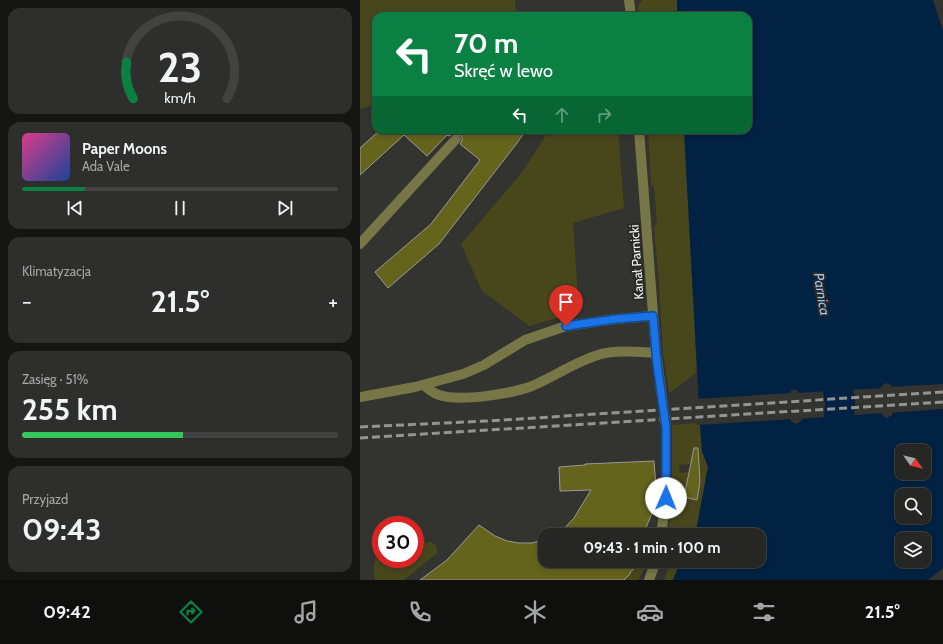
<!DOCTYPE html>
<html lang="pl">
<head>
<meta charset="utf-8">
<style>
	:root { --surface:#262624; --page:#2e2e2c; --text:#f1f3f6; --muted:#a4a5a6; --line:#424341; --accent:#0b8043 }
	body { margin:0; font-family:Cabin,sans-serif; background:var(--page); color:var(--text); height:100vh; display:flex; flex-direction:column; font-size:15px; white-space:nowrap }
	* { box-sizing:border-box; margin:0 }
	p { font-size:13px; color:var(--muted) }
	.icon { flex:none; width:22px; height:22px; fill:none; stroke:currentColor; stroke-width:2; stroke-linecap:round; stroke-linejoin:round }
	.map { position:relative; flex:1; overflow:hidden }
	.side { display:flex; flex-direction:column; gap:8px; padding:8px; background:#151514; width:360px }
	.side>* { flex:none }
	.top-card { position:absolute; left:12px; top:12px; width:380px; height:122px; border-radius:12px; box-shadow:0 2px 6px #0003,0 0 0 1px var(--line); background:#0b8043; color:#fff; overflow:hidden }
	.needle { width:26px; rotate:124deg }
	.buttons { position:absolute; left:535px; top:444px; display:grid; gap:8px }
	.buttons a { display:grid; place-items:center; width:36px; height:36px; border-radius:8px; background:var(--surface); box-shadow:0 2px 6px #0003,0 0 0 1px var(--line); font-size:20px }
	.speed { position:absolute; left:12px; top:516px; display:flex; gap:8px; font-size:20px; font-weight:700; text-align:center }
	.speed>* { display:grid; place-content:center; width:52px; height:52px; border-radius:50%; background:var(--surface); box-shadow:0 2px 6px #0003,0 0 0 1px var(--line); line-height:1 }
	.speed .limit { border:6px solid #d22; background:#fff; color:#111 }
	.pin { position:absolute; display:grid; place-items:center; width:34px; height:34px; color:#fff; margin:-41px -17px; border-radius:50% 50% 50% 0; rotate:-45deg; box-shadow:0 0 4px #0007 }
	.pin .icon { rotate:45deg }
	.me { position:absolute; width:44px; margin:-22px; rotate:1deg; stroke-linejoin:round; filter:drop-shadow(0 0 3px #0008) }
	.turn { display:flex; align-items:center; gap:14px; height:84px; padding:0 16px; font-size:18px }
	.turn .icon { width:52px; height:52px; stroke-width:2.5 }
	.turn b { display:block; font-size:28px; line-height:34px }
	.lanes { display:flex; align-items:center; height:38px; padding:0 16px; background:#0003; justify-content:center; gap:20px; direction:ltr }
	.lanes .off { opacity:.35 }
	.big { font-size:30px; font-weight:800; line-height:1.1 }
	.side .card { flex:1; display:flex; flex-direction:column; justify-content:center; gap:6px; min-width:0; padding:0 14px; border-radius:12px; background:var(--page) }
	.side .dial { align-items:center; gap:0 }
	.dial svg { height:104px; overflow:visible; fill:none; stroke:var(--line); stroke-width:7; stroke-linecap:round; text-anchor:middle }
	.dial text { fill:var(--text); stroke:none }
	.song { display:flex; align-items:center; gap:12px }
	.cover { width:48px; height:48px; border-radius:6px; background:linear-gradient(135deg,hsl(330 70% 55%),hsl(220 70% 35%)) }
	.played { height:4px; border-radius:2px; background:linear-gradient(90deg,var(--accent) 20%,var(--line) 20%) }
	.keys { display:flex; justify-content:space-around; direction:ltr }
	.heat { display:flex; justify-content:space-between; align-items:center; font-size:22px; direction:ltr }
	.charge { height:6px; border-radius:3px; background:linear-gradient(90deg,#34c759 51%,var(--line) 0) }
	.trip { position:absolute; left:178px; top:528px; width:228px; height:40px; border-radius:12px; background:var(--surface); box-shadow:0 2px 6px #0003,0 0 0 1px var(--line); font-weight:800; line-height:40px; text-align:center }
	.dock { display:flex; height:64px; justify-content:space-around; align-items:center; background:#0f0f0e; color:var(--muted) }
	.dock .icon { width:28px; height:28px }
	.dock .current { color:var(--accent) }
	.dock b { font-size:18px; color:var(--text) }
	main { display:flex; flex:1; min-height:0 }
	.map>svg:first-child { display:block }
</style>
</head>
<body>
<main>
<section class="side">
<div class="card dial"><svg viewBox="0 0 100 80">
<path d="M14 69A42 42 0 1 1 86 69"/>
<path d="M14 69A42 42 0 0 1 9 41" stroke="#0b8043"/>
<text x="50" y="56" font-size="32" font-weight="700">23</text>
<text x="50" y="72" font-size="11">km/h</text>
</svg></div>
<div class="card">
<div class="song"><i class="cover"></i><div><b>Paper Moons</b><p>Ada Vale</p></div></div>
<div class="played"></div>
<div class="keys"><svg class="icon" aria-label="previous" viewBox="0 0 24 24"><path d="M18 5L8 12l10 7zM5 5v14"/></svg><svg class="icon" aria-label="pause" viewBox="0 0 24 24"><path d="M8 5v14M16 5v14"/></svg><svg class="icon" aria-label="next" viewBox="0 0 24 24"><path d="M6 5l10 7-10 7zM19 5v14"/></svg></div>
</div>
<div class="card"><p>Klimatyzacja</p>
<div class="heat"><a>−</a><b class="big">21.5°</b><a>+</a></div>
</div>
<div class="card"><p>Zasięg · 51%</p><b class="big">255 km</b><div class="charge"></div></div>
<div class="card"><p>Przyjazd</p><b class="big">09:43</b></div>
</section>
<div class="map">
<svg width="583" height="580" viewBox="0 0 583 580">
	<rect width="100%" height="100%" fill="#333330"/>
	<!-- green -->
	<g fill="#48471c" fill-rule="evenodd">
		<polygon points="0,0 155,0 156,16 16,16 16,104 0,109"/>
		<polygon points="282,0 317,0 317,16 279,16 278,6"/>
		<polygon points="189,130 258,130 264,208 213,223 219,312 169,326 122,291 101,244 163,171"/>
		<polygon points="288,130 324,130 337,372 309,393 303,353 299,283 294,226 297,225 294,185 291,185"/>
		<path d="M336,423l1,2h3l2,26 6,16 -11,59 -4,9h-25l4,-39v-71zM339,463v8l-19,2 -1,-8zM328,477l13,3 -4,20 -13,-3z"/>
		<path d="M69,542c7,1 8,4 8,11l-33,27h-29c-1,-10 -3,-24 6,-31v10h34v-12z"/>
		<polygon points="279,561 289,561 278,580 264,580 271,573 270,572 274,569 273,568"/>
		<polygon points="311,561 322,561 313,580 304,580"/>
	</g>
	<!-- water -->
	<path fill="#022243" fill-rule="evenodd" d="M317,0h256l10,31v537l-15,12h-255l8,-19h78v-26h-67l5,-9 11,-59 -6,-16 -2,-26 -16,-295h64v-114h-71zM526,383l5,2 1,2v28l-5,3 -5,-3 -1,-29zM433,389l5,2 4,29 -5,4 -6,-2 -2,-29zM490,392v22l-18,1 -1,-22zM542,451h22v22h-22zM542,495h22v22h-22zM542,539h22v22h-22z"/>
	<!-- pier -->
	<g fill="#333330" fill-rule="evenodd">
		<polygon points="583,384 583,409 530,413 530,387"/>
		<path d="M523,388l1,25 -85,6 -3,-26zM487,393l2,1v18l-16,1 -1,-19z"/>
		<polygon points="431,393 433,419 338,425 336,399"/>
	</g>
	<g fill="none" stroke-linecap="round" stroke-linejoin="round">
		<!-- river -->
		<polyline stroke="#022243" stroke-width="30" points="472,351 480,403 476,456"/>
	</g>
	<!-- building -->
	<g fill="#65641d" stroke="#9a9a97">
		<polygon points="20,130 166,130 157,143 79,244 28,288 15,272 71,224 120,160 100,144 102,141 102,137 98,133 94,133 89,136 87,135 67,156 44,135 0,175 0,148"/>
		<polygon points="334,448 338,448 340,482 337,500 324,497"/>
		<polygon points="294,461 296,487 292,513 283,535 198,535 214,518 231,490 200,491 199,467 225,465 225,464"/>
		<polygon points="119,525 135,536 147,541 159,543 172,543 185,539 185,561 284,561 270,572 271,573 264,580 60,580 87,560"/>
	</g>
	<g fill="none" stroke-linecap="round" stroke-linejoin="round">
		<!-- minor -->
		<g stroke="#767646" stroke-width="10">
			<polyline points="269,0 271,16"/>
			<polyline points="279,130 296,353 306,427 306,498 301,535"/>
			<polyline points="0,244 96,139"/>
			<path d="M64,385c4,4 9,8 15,10 21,7 72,-1 93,-9 24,-10 44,-25 69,-32 18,-4 37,-2 55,-1"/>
			<polyline points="0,397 55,387 103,374 124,365 165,340 206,326 256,319 293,316"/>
			<polyline points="289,580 296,561"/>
		</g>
		<!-- rail -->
		<g stroke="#949491" stroke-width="3" stroke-dasharray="8 4" stroke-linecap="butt">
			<polyline points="0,427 127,421 583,392"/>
			<polyline points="0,438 583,402"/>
		</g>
	</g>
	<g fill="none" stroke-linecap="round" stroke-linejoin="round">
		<defs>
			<polyline id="route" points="206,326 256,319 293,316 297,364 306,427 306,498"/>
		</defs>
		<!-- route casing -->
		<use href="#route" stroke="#114b97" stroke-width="10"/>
		<!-- route -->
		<use href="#route" stroke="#1a73e8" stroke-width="7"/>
	</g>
	<g text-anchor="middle" stroke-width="4" stroke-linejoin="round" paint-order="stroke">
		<!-- street labels -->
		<g font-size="13" fill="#f4f4f2" stroke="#292926">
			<text transform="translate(276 262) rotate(-94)" y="5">Kanał Parnicki</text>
		</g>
		<!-- water labels -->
		<g font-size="14" font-style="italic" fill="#a1c5f0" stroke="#292926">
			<text transform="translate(462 294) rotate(81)" y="5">Parnica</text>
		</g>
	</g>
</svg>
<div class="buttons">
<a><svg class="needle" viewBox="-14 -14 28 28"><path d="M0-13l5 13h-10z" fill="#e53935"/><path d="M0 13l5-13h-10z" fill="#a4a5a6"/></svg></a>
<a><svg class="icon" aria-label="search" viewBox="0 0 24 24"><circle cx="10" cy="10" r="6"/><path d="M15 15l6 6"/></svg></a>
<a><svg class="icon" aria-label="layers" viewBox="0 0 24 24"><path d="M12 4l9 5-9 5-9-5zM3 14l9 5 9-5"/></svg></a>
</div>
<div class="speed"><div class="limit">30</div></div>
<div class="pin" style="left:206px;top:326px;background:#d93025"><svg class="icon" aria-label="arrive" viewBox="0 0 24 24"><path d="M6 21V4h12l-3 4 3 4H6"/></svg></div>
<svg class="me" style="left:306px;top:498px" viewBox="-20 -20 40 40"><circle r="19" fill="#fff"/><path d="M0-13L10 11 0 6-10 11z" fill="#1a73e8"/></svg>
<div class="trip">09:43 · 1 min · 100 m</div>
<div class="top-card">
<div class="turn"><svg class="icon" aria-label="left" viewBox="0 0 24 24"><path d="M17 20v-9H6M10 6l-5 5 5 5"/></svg><div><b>70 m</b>Skręć w lewo</div></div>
<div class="lanes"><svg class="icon" aria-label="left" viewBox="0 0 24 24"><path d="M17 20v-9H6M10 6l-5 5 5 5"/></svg><svg class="icon off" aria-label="ahead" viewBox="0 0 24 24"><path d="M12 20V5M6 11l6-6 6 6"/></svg><svg class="icon off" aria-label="right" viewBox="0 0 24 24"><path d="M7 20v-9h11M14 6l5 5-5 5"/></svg></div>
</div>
</div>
</main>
<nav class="dock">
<b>09:42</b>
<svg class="icon current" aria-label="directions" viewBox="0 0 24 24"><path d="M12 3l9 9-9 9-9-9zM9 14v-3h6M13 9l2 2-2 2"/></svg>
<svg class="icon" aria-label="music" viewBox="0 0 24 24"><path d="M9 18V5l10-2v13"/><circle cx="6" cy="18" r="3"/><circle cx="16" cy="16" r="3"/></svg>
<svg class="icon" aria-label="phone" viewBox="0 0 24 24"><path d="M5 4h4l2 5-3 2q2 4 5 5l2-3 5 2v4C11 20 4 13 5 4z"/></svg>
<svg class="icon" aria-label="climate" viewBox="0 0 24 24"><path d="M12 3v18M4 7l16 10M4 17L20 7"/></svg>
<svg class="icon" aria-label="car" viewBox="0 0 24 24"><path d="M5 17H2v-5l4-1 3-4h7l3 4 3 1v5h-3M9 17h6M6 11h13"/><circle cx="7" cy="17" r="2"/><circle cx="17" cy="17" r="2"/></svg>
<svg class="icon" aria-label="filters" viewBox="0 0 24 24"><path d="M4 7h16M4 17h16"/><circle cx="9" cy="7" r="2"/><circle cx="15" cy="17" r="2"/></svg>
<b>21.5°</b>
</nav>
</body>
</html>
